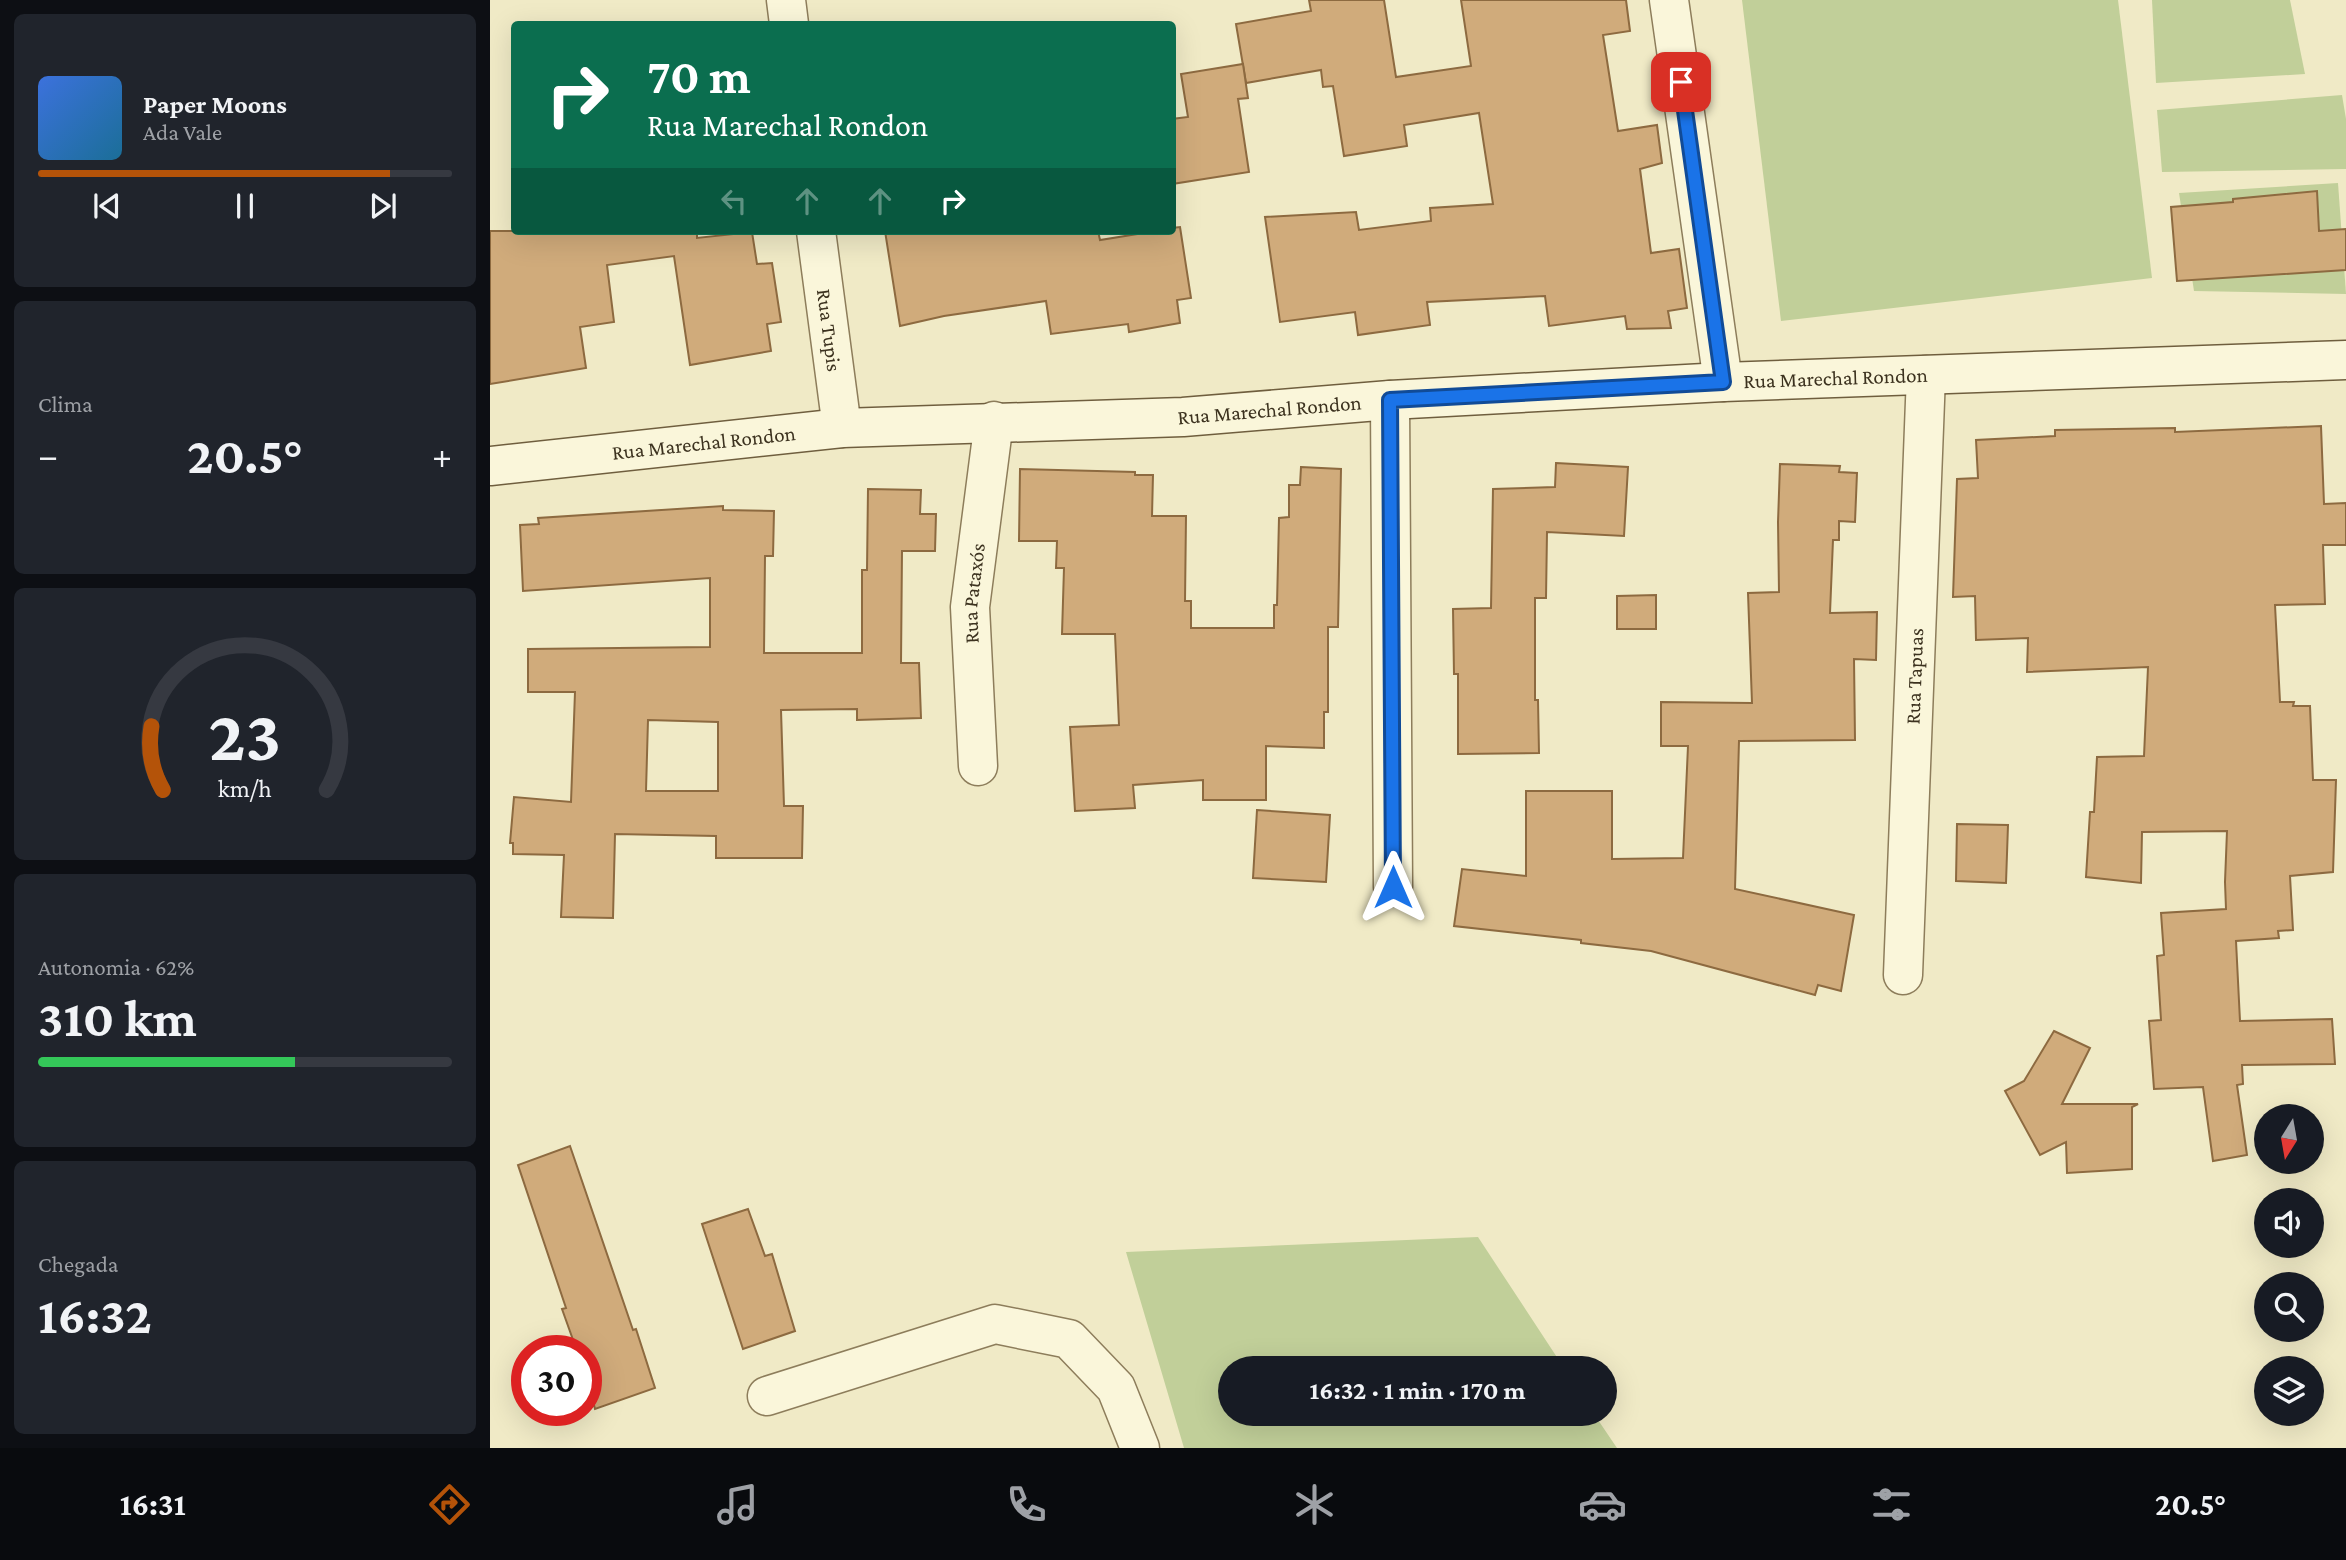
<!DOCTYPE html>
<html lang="pt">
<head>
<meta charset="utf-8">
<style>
	:root { --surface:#171b24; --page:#20242c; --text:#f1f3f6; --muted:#9ea1a6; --line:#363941; --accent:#b45309 }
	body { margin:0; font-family:"Crimson Pro",serif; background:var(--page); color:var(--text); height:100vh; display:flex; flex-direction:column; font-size:26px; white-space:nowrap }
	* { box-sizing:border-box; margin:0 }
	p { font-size:23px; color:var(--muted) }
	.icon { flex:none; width:38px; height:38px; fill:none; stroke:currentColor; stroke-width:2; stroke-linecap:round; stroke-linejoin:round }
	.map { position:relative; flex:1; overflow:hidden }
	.panel { display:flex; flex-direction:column; gap:14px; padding:14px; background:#0d0f14; width:490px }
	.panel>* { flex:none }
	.banner { position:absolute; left:21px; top:21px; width:665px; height:214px; border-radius:7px; box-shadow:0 7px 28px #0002; background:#0b6e4f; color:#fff; overflow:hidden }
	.needle { width:46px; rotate:191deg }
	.buttons { position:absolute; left:1764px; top:1104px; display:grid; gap:14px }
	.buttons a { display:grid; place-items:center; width:70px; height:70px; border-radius:50%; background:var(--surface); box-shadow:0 7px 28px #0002; font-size:35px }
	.speed { position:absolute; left:21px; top:1335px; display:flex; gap:14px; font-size:35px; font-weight:700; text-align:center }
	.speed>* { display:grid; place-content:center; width:91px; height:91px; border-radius:50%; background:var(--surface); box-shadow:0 7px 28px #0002; line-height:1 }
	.speed .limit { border:10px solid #d22; background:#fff; color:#111 }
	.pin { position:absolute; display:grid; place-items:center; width:60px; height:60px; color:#fff; margin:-30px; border-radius:14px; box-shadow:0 4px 10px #0006 }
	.me { position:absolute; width:77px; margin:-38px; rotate:0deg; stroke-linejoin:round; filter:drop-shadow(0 0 5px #0008) }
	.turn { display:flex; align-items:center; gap:24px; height:147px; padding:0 21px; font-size:32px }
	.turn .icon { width:91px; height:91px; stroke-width:2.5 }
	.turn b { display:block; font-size:49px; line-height:60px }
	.lanes { display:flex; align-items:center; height:66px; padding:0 21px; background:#0003; justify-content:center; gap:35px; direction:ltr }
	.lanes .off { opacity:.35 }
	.big { font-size:52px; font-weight:700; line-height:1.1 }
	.panel .widget { flex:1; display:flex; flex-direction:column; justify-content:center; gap:10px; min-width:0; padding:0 24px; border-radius:10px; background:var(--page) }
	.panel .dial { align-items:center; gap:0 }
	.dial svg { height:182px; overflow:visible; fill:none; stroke:var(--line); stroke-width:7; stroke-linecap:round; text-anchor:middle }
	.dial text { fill:var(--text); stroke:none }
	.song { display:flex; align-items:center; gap:21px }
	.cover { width:84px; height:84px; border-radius:10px; background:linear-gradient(135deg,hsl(220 70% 55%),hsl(200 70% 35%)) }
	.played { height:7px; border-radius:4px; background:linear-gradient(90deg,var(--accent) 85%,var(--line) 85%) }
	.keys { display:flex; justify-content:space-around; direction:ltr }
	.heat { display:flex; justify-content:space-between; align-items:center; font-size:38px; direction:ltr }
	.charge { height:10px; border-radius:5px; background:linear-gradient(90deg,#34c759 62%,var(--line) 0) }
	.trip { position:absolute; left:728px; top:1356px; width:399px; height:70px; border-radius:35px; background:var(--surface); box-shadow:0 7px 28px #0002; font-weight:700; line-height:70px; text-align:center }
	.tabs { display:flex; height:112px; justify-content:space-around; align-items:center; background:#090b0e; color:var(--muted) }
	.tabs .icon { width:49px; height:49px }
	.tabs .current { color:var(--accent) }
	.tabs b { font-size:32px; color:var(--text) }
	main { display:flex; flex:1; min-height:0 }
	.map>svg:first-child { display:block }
</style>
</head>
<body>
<main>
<section class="panel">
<div class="widget">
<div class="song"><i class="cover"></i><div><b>Paper Moons</b><p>Ada Vale</p></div></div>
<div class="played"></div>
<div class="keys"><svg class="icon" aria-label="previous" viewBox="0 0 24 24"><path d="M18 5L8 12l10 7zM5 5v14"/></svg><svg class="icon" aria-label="pause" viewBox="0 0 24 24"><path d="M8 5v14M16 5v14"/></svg><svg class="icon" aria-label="next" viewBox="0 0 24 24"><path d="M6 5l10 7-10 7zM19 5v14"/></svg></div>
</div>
<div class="widget"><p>Clima</p>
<div class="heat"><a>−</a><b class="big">20.5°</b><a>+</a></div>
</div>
<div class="widget dial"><svg viewBox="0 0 100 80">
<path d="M14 69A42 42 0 1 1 86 69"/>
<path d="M14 69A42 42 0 0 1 9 41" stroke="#b45309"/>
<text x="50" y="56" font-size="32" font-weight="700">23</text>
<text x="50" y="72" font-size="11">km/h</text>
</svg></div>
<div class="widget"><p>Autonomia · 62%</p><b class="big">310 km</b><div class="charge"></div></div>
<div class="widget"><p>Chegada</p><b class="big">16:32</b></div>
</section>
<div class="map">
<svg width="1856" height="1448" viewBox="0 0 1856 1448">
	<rect width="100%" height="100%" fill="#f0eac6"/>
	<!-- green -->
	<g fill="#c1cf99">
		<polygon points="1252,0 1628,0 1662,278 1291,321"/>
		<polygon points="1662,0 1800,0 1815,74 1666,83"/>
		<polygon points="1852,95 1856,119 1856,169 1672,172 1667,110"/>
		<polygon points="1848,183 1856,294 1704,291 1689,193"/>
		<polygon points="988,1237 1074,1368 740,1368 740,1414 1104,1414 1127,1448 694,1448 636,1252"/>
	</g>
	<!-- building -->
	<g fill="#d0ab7b" stroke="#8d6a40" stroke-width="2" fill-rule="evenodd">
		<polygon points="819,0 894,0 906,77 981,66 971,0 1136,0 1140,31 1113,35 1128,131 1167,125 1172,163 1150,169 1161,253 1189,249 1197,308 1178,311 1181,328 1137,329 1135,316 1059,326 1055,296 937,302 940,325 868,335 865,312 790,322 775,217 866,212 869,230 941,221 940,208 1003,204 989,113 914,125 917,146 854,156 843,86 833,87 831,70 756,83 746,24 821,11"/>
		<polygon points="753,64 758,98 748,99 759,172 682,184 682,119 698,117 691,74"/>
		<polygon points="1827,191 1829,231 1856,229 1856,270 1687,281 1681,207 1743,202 1743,199"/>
		<polygon points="690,227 701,298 687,300 690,323 639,332 638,324 561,334 556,301 454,316 410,326 395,231 608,231 610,240 666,231 682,231 682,228"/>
		<polygon points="0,231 207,231 207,238 262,232 267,264 282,263 291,322 277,324 281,351 200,365 184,256 117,265 124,322 90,327 96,368 0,384"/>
		<polygon points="1831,426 1834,504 1856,503 1856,545 1833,545 1835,604 1785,605 1790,702 1804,702 1803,706 1820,706 1823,780 1846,780 1843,872 1800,876 1803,930 1788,931 1789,938 1746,941 1750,1021 1842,1019 1845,1064 1752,1065 1753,1084 1747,1085 1757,1155 1723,1161 1713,1087 1664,1089 1659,1021 1671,1020 1667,956 1674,955 1671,913 1736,909 1735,882 1737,831 1652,832 1651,883 1596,877 1600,812 1604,812 1607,757 1654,756 1658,667 1537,672 1538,638 1486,640 1485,596 1463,597 1467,479 1488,478 1486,440 1565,436 1565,430 1685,428 1685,432"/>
		<polygon points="1066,463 1138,467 1134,536 1057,532 1056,598 1045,598 1045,700 1048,700 1049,753 968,754 968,674 964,674 963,609 1001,608 1003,489 1065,487"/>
		<polygon points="1290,464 1350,466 1349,472 1367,473 1365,522 1349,521 1349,540 1343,540 1340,613 1387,612 1386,660 1364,659 1365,740 1249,741 1245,889 1364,915 1351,991 1328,985 1325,995 1161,951 1091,943 1091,940 964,926 972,869 1036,876 1036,791 1122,791 1122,859 1193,858 1198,746 1171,746 1171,702 1262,703 1258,593 1289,592 1288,522"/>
		<polygon points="811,467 851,469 848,627 838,627 838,712 834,712 834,748 776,746 776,800 713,800 713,780 643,785 645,808 585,811 580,727 629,725 625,634 572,634 574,568 566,568 567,541 529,541 530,469 645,472 645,475 663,475 662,516 696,516 695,601 701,601 701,628 784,628 784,605 787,605 789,518 799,517 799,485 810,485"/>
		<path d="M378,489l53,1 -1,24h16l-1,37h-33l-1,112h18l2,55 -64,2v-11l-76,1 3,96h19l-1,52h-86v-22l-101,-2 -2,84 -52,-1 3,-62 -51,-1v-11h-3l4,-46 57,5 4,-110h-47v-43l182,-2v-69l-187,13 -3,-66 19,-1 -1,-6 185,-12v4l51,1 -1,45h-8l-1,97h98v-83h5zM158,720l70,2v69h-72z"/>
		<polygon points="1166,595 1166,629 1127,629 1127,596"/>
		<polygon points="767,810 840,815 836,882 763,878"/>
		<polygon points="1467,824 1518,825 1516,883 1466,881"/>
		<polygon points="1564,1031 1600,1048 1572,1104 1648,1104 1642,1107 1642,1169 1577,1173 1576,1142 1550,1155 1515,1091 1534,1081"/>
		<polygon points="80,1146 143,1330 146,1329 165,1388 105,1409 104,1405 96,1408 96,1351 87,1351 72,1309 76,1308 28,1165"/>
		<polygon points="258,1209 275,1256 282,1254 305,1331 253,1349 212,1224"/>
	</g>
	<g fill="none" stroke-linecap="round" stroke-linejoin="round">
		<defs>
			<g id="street">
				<polyline points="296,0 299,24"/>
				<polyline points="1179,0 1233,382"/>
				<path id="s1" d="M326,231l26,197"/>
				<polyline points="900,400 903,887"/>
				<path id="s2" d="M488,766l-8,-159 24,-186"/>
				<path id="s3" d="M1413,975l23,-600"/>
				<polyline points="277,1396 505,1324 579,1339 626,1388 650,1448"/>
			</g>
			<g id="secondary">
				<path id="s4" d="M0,466l352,-38 341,-11 207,-17 333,-18 623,-22"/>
			</g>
		</defs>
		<!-- street casing -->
		<use href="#street" stroke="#8d7d5b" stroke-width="41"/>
		<!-- secondary casing -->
		<use href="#secondary" stroke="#6f5e3e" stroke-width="41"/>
		<!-- street -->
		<use href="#street" stroke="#faf6da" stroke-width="38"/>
		<!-- secondary -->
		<use href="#secondary" stroke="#faf6da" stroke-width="38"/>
	</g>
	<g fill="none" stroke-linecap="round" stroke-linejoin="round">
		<defs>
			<polyline id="route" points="903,887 900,400 1233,382 1191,82"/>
		</defs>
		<!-- route casing -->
		<use href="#route" stroke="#114b97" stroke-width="18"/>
		<!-- route -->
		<use href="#route" stroke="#1a73e8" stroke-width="12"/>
	</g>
	<g text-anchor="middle" stroke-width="7" stroke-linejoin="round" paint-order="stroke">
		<!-- street labels -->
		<g font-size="21" fill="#3c321f" stroke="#f7f3d6">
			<text dy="7" stroke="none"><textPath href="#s1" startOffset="100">Rua Tupis</textPath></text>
			<text dy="7" stroke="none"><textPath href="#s4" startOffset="1349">Rua Marechal Rondon</textPath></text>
			<text dy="7" stroke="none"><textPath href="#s4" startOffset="782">Rua Marechal Rondon</textPath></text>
			<text dy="7" stroke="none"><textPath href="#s4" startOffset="215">Rua Marechal Rondon</textPath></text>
			<text dy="7" stroke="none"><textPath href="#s2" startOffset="173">Rua Pataxós</textPath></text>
			<text dy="7" stroke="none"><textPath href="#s3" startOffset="299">Rua Tapuas</textPath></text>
		</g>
	</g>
</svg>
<div class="buttons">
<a><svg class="needle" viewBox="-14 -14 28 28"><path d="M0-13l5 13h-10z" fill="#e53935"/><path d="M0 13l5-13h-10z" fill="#9ea1a6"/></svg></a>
<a><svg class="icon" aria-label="sound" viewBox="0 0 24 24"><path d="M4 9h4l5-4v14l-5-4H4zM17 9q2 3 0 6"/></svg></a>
<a><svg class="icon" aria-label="search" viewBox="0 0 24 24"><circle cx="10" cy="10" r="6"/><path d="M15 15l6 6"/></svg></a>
<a><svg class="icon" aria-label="layers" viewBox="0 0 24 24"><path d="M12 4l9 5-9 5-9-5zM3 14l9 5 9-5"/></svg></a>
</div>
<div class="speed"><div class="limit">30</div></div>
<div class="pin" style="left:1191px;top:82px;background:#d93025"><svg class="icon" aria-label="arrive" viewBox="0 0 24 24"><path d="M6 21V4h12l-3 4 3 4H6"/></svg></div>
<svg class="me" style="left:903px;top:887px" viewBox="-20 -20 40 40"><path d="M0-17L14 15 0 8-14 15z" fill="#1a73e8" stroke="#fff" stroke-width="4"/></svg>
<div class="trip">16:32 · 1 min · 170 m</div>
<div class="banner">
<div class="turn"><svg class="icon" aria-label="right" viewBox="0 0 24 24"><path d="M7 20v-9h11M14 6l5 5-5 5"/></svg><div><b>70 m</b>Rua Marechal Rondon</div></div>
<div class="lanes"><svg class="icon off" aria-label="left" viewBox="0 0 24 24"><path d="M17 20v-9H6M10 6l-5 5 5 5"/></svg><svg class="icon off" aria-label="ahead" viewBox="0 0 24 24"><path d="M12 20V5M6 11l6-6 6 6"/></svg><svg class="icon off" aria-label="ahead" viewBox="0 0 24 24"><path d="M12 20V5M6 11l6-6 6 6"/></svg><svg class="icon" aria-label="right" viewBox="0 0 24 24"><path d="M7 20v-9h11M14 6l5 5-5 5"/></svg></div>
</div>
</div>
</main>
<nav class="tabs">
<b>16:31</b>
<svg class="icon current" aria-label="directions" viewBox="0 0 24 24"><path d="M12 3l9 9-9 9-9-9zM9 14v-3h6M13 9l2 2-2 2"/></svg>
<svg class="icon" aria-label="music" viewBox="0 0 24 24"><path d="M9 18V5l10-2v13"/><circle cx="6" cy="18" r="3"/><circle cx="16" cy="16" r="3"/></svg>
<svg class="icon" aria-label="phone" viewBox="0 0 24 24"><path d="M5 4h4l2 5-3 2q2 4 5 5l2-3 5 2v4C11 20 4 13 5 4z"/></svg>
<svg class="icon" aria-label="climate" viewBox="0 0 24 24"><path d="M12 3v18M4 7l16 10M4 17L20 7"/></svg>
<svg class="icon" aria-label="car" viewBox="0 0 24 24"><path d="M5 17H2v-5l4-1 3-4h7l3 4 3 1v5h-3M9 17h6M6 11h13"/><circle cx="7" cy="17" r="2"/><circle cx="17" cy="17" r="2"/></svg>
<svg class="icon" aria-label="filters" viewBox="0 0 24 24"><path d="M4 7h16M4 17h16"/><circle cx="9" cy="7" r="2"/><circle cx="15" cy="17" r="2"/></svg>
<b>20.5°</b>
</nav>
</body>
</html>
